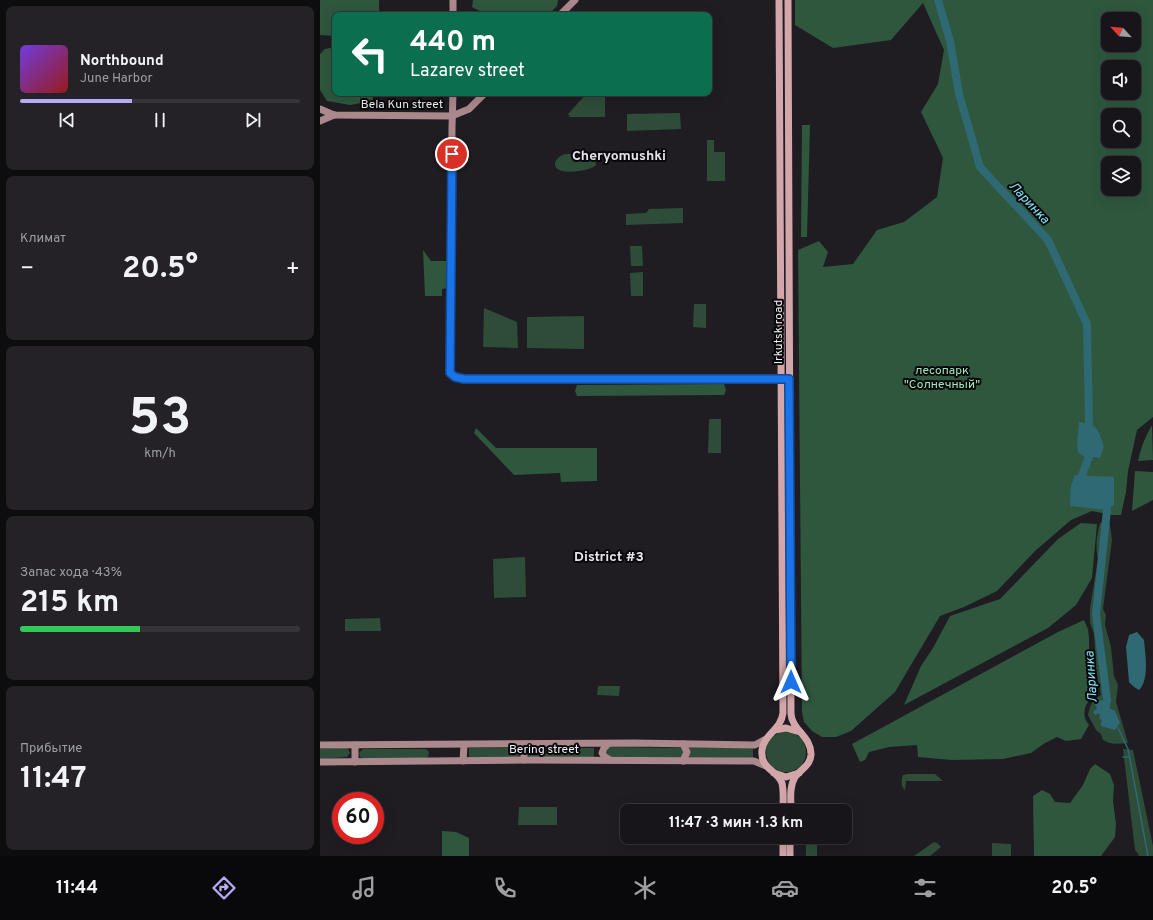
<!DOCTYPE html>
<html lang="ru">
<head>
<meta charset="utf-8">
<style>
	:root { --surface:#17151a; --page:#242227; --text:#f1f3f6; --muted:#9e9fa2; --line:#363439; --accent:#b7abf8 }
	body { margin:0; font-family:Overpass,sans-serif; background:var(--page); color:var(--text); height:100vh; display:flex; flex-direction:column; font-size:15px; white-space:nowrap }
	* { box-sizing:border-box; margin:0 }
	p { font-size:13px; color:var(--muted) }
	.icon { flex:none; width:22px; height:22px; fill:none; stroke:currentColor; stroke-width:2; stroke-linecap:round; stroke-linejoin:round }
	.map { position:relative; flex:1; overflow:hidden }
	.panel { display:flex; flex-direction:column; gap:6px; padding:6px; background:#0d0c0e; width:320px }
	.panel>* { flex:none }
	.guide { position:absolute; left:12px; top:12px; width:380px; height:84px; border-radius:8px; box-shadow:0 4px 16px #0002,0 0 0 1px var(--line); background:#0b6e4f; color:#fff; overflow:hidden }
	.needle { width:26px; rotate:296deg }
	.buttons { position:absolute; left:781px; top:12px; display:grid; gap:8px }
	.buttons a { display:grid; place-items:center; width:40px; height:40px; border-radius:8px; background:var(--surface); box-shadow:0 4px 16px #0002,0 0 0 1px var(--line); font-size:20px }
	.speed { position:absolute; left:12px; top:792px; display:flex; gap:8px; font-size:20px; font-weight:700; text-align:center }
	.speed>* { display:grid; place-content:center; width:52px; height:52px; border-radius:50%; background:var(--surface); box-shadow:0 4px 16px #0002,0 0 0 1px var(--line); line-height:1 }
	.speed .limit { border:6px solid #d22; background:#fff; color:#111 }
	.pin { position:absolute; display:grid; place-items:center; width:34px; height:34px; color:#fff; margin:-17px; border:2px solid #fff; border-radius:50%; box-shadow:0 1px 4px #0007 }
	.me { position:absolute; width:44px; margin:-22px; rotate:0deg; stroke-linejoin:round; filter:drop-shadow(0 0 3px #0008) }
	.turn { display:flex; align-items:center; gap:14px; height:84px; padding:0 12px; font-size:18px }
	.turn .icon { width:52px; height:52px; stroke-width:2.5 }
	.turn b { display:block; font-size:28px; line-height:34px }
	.big { font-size:30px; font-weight:700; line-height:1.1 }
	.panel .tile { flex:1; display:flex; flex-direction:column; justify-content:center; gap:6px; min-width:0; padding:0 14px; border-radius:8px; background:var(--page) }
	.panel .dial { align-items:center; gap:0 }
	.dial b { font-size:52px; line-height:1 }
	.song { display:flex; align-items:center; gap:12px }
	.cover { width:48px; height:48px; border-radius:6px; background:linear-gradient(135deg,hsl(260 70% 55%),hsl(0 70% 35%)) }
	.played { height:4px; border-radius:2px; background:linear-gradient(90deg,var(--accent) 40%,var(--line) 40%) }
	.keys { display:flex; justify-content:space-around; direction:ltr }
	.heat { display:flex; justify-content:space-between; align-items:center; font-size:22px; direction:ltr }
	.charge { height:6px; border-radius:3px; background:linear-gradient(90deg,#34c759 43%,var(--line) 0) }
	.trip { position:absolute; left:300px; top:804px; width:232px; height:40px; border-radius:8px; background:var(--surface); box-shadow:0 4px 16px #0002,0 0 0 1px var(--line); font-weight:700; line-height:40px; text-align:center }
	.tabs { display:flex; height:64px; justify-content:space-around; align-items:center; background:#09080a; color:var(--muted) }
	.tabs .icon { width:28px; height:28px }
	.tabs .on { color:var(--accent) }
	.tabs b { font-size:18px; color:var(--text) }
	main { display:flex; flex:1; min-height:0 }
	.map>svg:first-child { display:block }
</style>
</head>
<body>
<main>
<section class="panel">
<div class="tile">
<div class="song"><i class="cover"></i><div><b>Northbound</b><p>June Harbor</p></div></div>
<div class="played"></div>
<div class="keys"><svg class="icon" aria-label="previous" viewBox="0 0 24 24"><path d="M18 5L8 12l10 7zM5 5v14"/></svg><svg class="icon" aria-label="pause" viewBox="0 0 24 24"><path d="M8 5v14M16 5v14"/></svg><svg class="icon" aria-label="next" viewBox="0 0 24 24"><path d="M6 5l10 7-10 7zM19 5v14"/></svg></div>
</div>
<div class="tile"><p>Климат</p>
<div class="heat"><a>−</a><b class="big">20.5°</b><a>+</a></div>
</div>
<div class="tile dial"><b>53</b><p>km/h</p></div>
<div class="tile"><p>Запас хода · 43%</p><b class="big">215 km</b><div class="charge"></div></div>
<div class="tile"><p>Прибытие</p><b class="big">11:47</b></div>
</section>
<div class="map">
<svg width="833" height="856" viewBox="0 0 833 856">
	<rect width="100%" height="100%" fill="#1f1c22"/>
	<!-- green -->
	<g fill="#2d4d39">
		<polygon points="267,93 285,93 285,117 250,117 248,114"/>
		<polygon points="360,113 361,129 307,131 307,114"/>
		<polygon points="387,140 394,140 394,152 405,152 405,181 387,181"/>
		<path d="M245,154h26l4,4 1,7c-6,6 -26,8 -34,6 -12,-3 -7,-14 3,-17z"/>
		<polygon points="363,208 363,223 306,225 306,214 326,213 329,209"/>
		<polygon points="310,246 322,246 323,266 311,266"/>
		<polygon points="323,272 323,296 311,296 310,273"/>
		<polygon points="374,304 386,304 386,328 373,327"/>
		<polygon points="164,308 197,322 198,348 163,347"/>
		<polygon points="264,316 264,349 207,348 207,317"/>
		<polygon points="389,419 401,419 401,453 388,453"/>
		<path d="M784,522l4,1 2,2 2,15 -9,69 3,6 -1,10 6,22 3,29 4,9 -2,17 12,41c-9,1 -17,2 -25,-3l-2,-6 -5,-4 -8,-15c2,-9 4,-16 13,-20l-5,-26 -2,-35 -4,-11v-15l8,-49c-3,-12 -1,-24 2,-36z"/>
		<polygon points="205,557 206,597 174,598 173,559"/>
		<polygon points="60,618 61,631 25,631 25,619"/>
		<polygon points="278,686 300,686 299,696 277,695"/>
		<circle cx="466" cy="752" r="20"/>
		<polygon points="289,747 360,748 364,749 363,754 361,757 289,757 285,752"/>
		<polygon points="368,747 433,748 433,758 367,757"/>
		<polygon points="26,748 28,749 30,753 27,757 0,759 0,749"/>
		<polygon points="149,748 198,748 201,750 201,754 198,757 149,758"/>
		<polygon points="211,748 274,748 274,758 211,758 208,755 208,751"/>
		<polygon points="43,749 106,749 109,752 108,757 105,758 43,758 40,757 39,753"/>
		<polygon points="803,749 813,750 833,846 833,856 818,856 819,855 815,850"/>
		<path d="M587,774h28l8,7h-37l-1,9c-4,-3 -4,-10 -2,-15z"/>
		<polygon points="199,807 237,807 237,825 198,825"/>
		<polygon points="488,837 497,837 497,856 486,856 486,839 488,839"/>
		<polygon points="614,842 617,843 621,847 610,856 594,856"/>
		<polygon points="672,843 691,844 691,856 672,856"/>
	</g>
	<!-- forest -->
	<g fill="#2e573e" fill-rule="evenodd">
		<polygon points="0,0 59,0 59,15 15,15 15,36 0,35"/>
		<polygon points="153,0 238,0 237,6 228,15 167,15 152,7"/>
		<path d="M475,0h358v417l-16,13 -9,41 -2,21 -5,23h-10l-19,-4 -21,9 -36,31 -38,40 -33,16 -24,9 -45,76 -44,39 -15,6h-14l-10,-6 -8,-9 -2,-10 -4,-462 21,-9 9,11 -5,15 30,-3 24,-34 27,-8 33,-25 6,-39 -22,-46 17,-28 6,-34 -21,-47 -32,37 -58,8 -38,-23zM788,19h26v26h-26zM788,67h26v26h-26zM788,115h26v26h-26zM788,163h26v26h-26zM759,422l21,36 -16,-1z"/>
		<polygon points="15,47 15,93 52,93 53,101 30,105 7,101 0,90 0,54 5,49"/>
		<polygon points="482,125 490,125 487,237 481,237"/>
		<polygon points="103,250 111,261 128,261 127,288 122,289 122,296 105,296"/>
		<polygon points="404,384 406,390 404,395 257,396 255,391 257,385"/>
		<path d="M832,425l1,35 -15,1c3,-14 7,-24 14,-36z"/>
		<polygon points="156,428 176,448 277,448 277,481 241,482 240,473 194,475 154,433"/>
		<polygon points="815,471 833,472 833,500 812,511"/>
		<polygon points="761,523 777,524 772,578 756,605 728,628 584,705 601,666 613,648 630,616 680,599 738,539"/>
		<path d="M764,620l4,9 1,9v7l4,41 4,5c-10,9 -18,22 -8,34l-8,14 -15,2 -9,-4 -12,6 -14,10 -28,6 -51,1 -34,-3 -1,-12 -28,2 -20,5 -4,8 -5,2 -8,-18 206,-112z"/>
		<polygon points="775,764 790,774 794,785 793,801 796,824 795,837 781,856 714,856 713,796 722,790 730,794 735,802 750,803 763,785 770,769"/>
		<polygon points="122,831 136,832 149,838 149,856 122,856"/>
	</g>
	<!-- water -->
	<g fill="#2e6974">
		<path d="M759,422c19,2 19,7 25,24l-4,12 -16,-1 -6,-5 -1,-9z"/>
		<polygon points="755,475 794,477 794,505 787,510 750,506 751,486"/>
		<path d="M817,632l7,8c1,13 6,40 -5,50l-5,-3 -5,-5 -3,-35 3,-12z"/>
		<polygon points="787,700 790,706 789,708 795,711 800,723 795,730 781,726 781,723 782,720 779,718 780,716 779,713 775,715 773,712 777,708 775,705 777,701"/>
	</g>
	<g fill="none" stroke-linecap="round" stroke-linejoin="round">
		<!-- stream -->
		<g stroke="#2e6974" stroke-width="1.5">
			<polyline points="798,728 808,749 828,856"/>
			<polyline points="803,757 809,757"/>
		</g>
		<!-- river -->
		<g stroke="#2e6974" stroke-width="8">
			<polyline points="618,0 630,41 639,94 660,167 728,240 767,324 769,423"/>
			<polyline points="762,475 769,457"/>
			<polyline points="785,710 787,700 776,614 787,510"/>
		</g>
		<!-- secondary -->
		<g stroke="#ab888b" stroke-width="7">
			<polyline points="133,0 133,15"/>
			<polyline points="240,15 255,0"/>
			<polyline points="133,93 132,127 130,373 135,377 144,379 469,379"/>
			<polyline points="0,109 14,115 132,116 149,109 165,93"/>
			<polyline points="0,121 14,115"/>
			<polyline points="288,744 284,748 282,753 285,757 290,760"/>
			<polyline points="363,744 367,752 363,761"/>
			<polyline points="0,745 314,743 435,745 446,739"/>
			<polyline points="204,745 204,760"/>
			<polyline points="143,761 144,745"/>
			<polyline points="0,762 204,760 434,761 446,766"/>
			<polyline points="35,762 35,745"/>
		</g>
		<!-- primary -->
		<g stroke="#d3a6aa" stroke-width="7">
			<path d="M459,0l4,713c-2,17 -19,21 -21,37 -2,19 15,20 20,33 2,9 1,19 1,28"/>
			<path d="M468,0l3,714c1,16 21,23 20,41 -1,11 -10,14 -16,22 -6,10 -4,23 -4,34"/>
			<polyline points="455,730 466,728 480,732"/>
			<polyline points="454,773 466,777 479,773"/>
			<polyline points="463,837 463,856"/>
			<polyline points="470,856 470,837"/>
		</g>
	</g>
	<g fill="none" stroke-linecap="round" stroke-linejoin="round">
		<defs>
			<polyline id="route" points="132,154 130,373 135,377 144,379 469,379 471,682"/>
		</defs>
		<!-- route casing -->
		<use href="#route" stroke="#114b97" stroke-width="10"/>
		<!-- route -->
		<use href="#route" stroke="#1a73e8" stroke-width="7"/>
	</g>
	<g text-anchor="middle" stroke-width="4" stroke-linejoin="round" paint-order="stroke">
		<!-- street labels -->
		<g font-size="12" fill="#f2f0f4" stroke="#08070a">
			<text x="82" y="108">Bela Kun street</text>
			<text transform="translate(458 332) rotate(-90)" y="4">Irkutsk road</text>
			<text x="224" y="753">Bering street</text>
		</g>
		<!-- park labels -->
		<g font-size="12" fill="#a1e6b9" stroke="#08070a">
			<text x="622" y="374">лесопарк<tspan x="622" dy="14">"Солнечный"</tspan></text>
		</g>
		<!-- water labels -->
		<g font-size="13" font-style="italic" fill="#86e5f8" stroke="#08070a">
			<text transform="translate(710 202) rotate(47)" y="5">Ларинка</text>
			<text transform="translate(770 677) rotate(-94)" y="5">Ларинка</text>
		</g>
		<!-- quarter labels -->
		<g font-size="14" font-weight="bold" fill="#e7e2ea" stroke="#08070a">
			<text x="299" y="160">Cheryomushki</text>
			<text x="289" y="561">District #3</text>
		</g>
	</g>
</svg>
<div class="buttons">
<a><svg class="needle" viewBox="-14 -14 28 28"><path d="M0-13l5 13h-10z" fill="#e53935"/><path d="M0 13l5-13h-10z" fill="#9e9fa2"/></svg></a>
<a><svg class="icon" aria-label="sound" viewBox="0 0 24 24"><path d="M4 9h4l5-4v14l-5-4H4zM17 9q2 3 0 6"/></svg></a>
<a><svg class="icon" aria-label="search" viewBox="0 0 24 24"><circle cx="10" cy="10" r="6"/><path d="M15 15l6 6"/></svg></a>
<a><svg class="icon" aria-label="layers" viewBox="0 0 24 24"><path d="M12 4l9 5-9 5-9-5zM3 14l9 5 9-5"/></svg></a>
</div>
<div class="speed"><div class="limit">60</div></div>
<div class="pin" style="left:132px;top:154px;background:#d93025"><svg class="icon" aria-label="arrive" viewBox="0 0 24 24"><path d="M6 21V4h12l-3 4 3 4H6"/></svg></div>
<svg class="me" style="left:471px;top:682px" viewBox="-20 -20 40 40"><path d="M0-17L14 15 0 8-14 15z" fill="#1a73e8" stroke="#fff" stroke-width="4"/></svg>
<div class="trip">11:47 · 3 мин · 1.3 km</div>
<div class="guide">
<div class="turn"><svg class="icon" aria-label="left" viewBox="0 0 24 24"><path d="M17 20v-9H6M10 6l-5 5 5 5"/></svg><div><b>440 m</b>Lazarev street</div></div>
</div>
</div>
</main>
<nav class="tabs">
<b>11:44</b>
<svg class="icon on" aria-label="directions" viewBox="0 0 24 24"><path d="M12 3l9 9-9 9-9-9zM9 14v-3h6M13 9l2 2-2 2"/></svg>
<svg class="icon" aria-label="music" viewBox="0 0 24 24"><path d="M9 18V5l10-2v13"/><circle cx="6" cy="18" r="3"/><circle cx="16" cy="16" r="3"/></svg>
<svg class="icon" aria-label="phone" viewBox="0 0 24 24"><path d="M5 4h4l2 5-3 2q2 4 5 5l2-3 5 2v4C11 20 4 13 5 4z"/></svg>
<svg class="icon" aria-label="climate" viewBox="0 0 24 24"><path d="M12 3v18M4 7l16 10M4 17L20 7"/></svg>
<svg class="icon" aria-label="car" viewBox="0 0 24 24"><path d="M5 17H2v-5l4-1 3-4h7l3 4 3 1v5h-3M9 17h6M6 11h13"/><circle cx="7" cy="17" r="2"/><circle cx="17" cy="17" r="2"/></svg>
<svg class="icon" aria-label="filters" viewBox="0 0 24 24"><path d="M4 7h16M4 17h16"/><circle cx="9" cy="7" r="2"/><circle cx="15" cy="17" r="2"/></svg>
<b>20.5°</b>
</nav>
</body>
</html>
